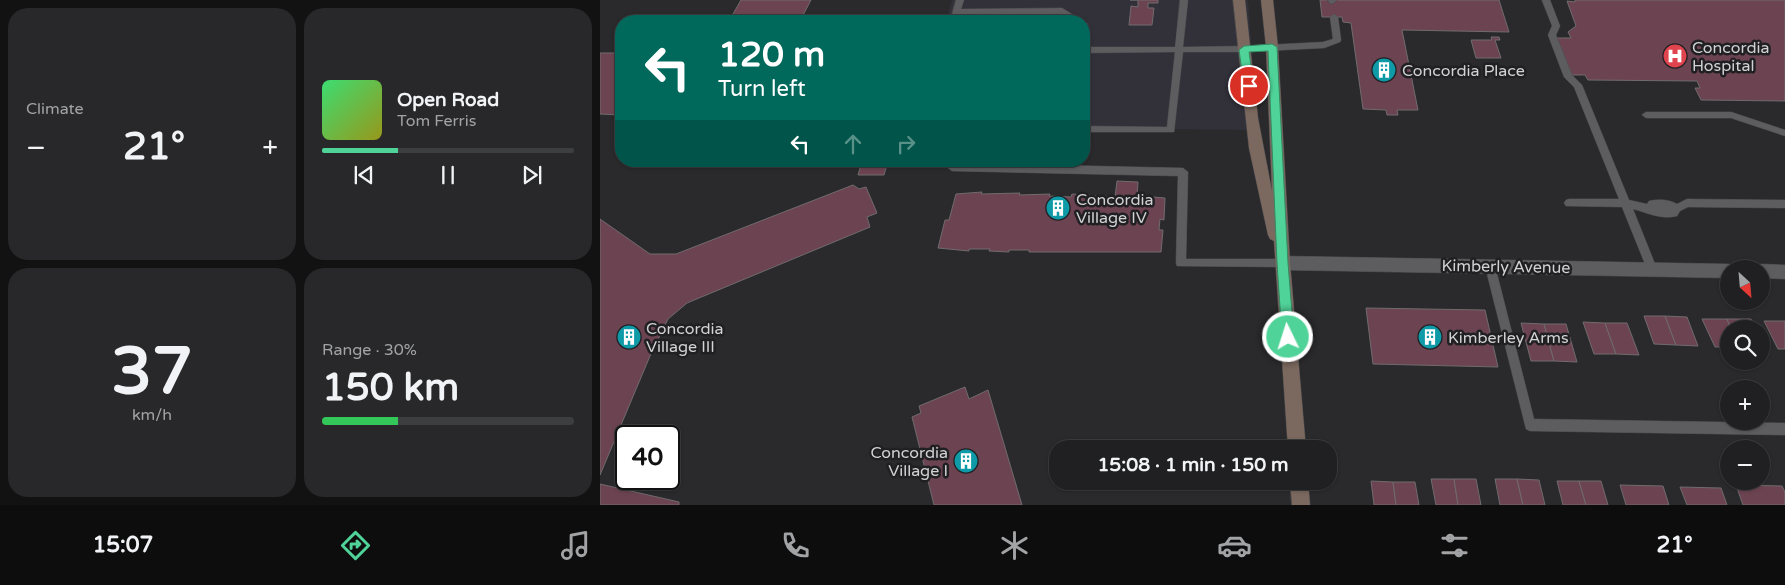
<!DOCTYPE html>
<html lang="en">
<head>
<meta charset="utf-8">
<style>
	:root { --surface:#202022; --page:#28282a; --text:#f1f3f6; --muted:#a2a3a5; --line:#3d3e40; --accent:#50d398 }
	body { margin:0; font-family:"Varela Round",sans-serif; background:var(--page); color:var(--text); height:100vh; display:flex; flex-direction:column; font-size:19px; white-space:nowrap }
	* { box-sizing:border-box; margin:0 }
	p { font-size:16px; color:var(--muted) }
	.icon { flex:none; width:28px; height:28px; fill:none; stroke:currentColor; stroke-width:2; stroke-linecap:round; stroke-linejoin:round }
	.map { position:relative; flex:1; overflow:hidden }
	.side { display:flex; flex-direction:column; gap:8px; padding:8px; background:#121213; width:600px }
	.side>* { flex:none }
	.banner { position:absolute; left:15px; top:15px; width:475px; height:152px; border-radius:20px; box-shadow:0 1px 4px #0004,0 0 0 1px var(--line); background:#00695c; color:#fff; overflow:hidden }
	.needle { width:32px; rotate:154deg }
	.fabs { position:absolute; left:1120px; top:260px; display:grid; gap:10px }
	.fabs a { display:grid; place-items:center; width:50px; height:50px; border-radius:50%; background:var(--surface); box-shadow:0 1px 4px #0004,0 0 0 1px var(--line); font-size:25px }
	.speed { position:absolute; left:15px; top:425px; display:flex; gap:10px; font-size:25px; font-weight:700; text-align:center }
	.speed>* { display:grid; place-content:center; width:65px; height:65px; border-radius:50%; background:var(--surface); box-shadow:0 1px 4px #0004,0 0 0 1px var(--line); line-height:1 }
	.speed .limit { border:2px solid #111; border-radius:8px; background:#fff; color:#111 }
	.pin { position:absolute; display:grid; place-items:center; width:42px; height:42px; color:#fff; margin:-21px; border:2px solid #fff; border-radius:50%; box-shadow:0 1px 5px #0007 }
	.me { position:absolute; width:55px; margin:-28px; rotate:356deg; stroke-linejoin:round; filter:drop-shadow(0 0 4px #0008) }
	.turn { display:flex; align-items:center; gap:18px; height:105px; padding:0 20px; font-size:22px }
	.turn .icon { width:65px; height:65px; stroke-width:2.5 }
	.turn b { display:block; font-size:35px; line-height:42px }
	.lanes { display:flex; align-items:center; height:48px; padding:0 20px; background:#0003; justify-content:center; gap:25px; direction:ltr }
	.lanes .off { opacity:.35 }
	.big { font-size:38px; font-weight:700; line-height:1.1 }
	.side .card { flex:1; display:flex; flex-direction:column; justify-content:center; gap:8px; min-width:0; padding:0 18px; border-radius:20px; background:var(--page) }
	.side .dial { align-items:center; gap:0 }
	.dial b { font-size:65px; line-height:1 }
	.song { display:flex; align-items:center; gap:15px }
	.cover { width:60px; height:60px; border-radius:8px; background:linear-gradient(135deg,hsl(140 70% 55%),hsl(60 70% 35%)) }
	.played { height:5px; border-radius:2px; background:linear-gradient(90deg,var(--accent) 30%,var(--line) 30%) }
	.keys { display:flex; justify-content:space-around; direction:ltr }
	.heat { display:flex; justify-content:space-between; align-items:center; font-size:28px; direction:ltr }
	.charge { height:8px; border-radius:4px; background:linear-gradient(90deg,#34c759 30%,var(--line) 0) }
	.side .tiles { flex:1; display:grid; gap:8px; grid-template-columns:repeat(2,1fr) }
	.trip { position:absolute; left:449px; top:440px; width:288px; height:50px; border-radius:20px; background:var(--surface); box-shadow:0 1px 4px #0004,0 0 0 1px var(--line); font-weight:700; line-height:50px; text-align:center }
	.menu { display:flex; height:80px; justify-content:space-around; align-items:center; background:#0d0d0e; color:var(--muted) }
	.menu .icon { width:35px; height:35px }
	.menu .active { color:var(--accent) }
	.menu b { font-size:22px; color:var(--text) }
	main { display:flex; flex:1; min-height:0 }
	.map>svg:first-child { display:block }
</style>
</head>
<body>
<main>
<section class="side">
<div class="tiles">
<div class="card"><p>Climate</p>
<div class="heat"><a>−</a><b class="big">21°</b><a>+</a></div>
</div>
<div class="card">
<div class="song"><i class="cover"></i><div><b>Open Road</b><p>Tom Ferris</p></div></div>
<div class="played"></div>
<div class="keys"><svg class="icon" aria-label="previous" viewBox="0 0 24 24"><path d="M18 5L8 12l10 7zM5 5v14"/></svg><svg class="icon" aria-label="pause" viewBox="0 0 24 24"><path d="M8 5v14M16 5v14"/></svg><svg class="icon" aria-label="next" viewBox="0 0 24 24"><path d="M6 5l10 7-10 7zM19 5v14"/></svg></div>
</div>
<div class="card dial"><b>37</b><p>km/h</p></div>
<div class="card"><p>Range · 30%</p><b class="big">150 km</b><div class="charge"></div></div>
</div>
</section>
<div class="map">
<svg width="1185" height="505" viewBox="0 0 1185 505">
	<rect width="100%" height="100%" fill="#2a2a2d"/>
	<!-- built -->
	<polygon fill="#32313a" points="352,0 648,0 657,130 484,128 484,21 346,21"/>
	<!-- building -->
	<g fill="#6c4451" stroke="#706b6d">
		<polygon points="141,0 211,0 200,21 129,21"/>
		<polygon points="530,0 558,0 558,3 548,3 548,8 554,8 552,25 529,25 531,6 538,7 538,0"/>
		<polygon points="720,0 899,0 909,32 802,30 818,110 797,110 798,115 787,115 786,110 763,109 751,23 743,22 742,17 722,17"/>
		<polygon points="975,0 1185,0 1185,101 1101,100 1095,88 1100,88 1097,81 988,80 985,75 972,75 957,38 971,38 968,32 976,26 967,1 975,2"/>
		<polygon points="891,37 899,37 900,40 895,40 901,58 876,58 871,40 892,40"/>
		<polygon points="0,53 21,53 21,115 0,114"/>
		<polygon points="262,161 288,161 284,175 258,175"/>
		<polygon points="517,181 538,182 537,198 541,197 541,196 565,198 564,220 560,219 559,230 563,230 561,252 429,252 429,250 409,250 409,252 389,251 390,249 369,249 369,251 338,248 345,220 349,220 356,194 382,192 381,194 420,193 419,195 450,194 449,196 471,197 472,194 515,197"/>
		<polygon points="253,185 259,189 266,187 277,213 267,217 270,227 87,303 68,319 50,356 0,475 0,219 50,254 76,254"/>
		<polygon points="766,308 885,310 898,367 773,364"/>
		<polygon points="1044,316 1065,316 1076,345 1054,344"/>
		<polygon points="1065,316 1087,317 1098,346 1076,345"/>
		<polygon points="1102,319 1127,319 1131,329 1129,329 1129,347 1115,347"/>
		<polygon points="1127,319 1151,319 1156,329 1131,329"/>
		<polygon points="1164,321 1185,321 1185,349 1178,349"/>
		<polygon points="983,322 1005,323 1016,354 994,354"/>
		<polygon points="921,323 944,324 954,361 931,361"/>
		<polygon points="1005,323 1027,323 1039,355 1016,354"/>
		<polygon points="944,324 966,324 977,362 954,361"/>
		<polygon points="365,387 369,399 388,390 422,505 334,505 312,417 321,413 319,406"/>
		<polygon points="831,479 854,479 858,505 836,505"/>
		<polygon points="854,479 876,479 881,505 858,505"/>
		<polygon points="895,479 917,479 923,505 900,505"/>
		<polygon points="917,479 939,480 945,505 923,505"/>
		<polygon points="771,481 793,482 796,505 774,505"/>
		<polygon points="957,481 979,481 986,505 963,505"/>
		<polygon points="979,481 1001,481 1008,505 986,505"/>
		<polygon points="793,482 815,482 819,505 796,505"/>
		<polygon points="0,484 79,502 79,505 0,505"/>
		<polygon points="1020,485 1063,486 1069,505 1026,505"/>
		<polygon points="1136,485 1182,486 1185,492 1185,505 1143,505"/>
		<polygon points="1080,487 1121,488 1127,505 1087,505"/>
	</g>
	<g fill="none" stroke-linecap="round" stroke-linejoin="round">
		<defs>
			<g id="lane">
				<polygon points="356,0 364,0 361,9 462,8 483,21 473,21 461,14 360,15 358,21 350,21"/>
				<polygon points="580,0 588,0 583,47 644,46 723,42 733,39 730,17 734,14 738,17 741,40 740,42 724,48 644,52 583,52 574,132 484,132 484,126 567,127 575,52 484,53 484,47 575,47"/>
				<polygon points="728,0 736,0 736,1 732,4 729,3"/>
				<path d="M942,0h8l10,26 -4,9 16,40 10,10 47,115 18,4 2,-3c9,-2 19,-2 28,3l10,-5 98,1v8l-97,-1 -8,4 -3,5c-16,4 -29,-3 -44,-7l24,60 -1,3 -4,1 -4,-1 -1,-3 -25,-62 -56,-1 -2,-3 2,-3 3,-1h50l-45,-112 -10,-10 -16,-42 4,-9z"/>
				<polygon points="484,21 488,24 488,41 484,44"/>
				<polygon points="1046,112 1131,112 1185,130 1185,136 1131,118 1046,118 1042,115"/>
				<polygon points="348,161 358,161 357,163 583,168 588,172 586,259 682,259 686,260 687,263 686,266 682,267 577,266 576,263 578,176 352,171 347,167"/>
				<polygon points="890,262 894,263 895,266 934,419 1185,423 1185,435 930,431 926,429 885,266 886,263"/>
			</g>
			<g id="street">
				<polygon points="682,256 1129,264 1136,269 1129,269 1129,278 682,270 677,268 674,263 677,258"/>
				<polygon points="1161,264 1185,265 1185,279 1161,278 1161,269 1154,269"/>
			</g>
			<g id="secondary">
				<polygon points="633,0 645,0 658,118 672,191 666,47 661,0 673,0 678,47 690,263 706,449 688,449 674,241 670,239 668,235 649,148"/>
				<polygon points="690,481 708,481 710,505 692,505"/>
			</g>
		</defs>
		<!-- lane casing -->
		<use href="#lane" stroke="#48474a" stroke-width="1"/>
		<!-- street casing -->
		<use href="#street" stroke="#48474a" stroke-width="1"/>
		<!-- secondary casing -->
		<use href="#secondary" stroke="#48474a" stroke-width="1"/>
		<!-- lane -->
		<use href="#lane" fill="#5d5d60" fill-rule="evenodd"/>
		<!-- street -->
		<use href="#street" fill="#5d5d60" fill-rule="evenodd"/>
		<!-- secondary -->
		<use href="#secondary" fill="#7b695f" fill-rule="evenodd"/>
	</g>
	<!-- route -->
	<polygon fill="#50d398" stroke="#348963" points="672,44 677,47 688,263 694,337 692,341 688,343 684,341 682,337 677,263 668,51 649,52 654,86 649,90 644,86 639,50 644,46"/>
	<!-- icons -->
	<defs>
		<symbol id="hospital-disc" viewBox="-11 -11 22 22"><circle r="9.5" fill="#e0444e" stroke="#202023"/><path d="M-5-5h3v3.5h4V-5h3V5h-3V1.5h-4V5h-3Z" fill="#fff"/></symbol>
		<symbol id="building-disc" viewBox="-11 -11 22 22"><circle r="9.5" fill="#0f9aa8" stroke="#202023"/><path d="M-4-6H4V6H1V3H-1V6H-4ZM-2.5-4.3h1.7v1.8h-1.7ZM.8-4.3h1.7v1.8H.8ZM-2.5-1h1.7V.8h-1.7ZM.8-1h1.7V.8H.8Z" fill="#fff"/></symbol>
	</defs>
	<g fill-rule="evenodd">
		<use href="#hospital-disc" x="1061" y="42" width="28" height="28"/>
		<use href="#building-disc" x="770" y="56" width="28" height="28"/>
		<use href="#building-disc" x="444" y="194" width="28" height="28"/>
		<use href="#building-disc" x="15" y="323" width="28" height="28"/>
		<use href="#building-disc" x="816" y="323" width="28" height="28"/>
		<use href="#building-disc" x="352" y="447" width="28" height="28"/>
	</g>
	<g text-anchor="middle" stroke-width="5" stroke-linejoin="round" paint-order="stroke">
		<!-- poi labels -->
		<g font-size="16" fill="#d2d1d3" stroke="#202023" text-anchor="start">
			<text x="1092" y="53">Concordia<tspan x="1092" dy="18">Hospital</tspan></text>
			<text x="802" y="76">Concordia Place</text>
			<text x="476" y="205">Concordia<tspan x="476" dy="18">Village IV</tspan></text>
			<text x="46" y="334">Concordia<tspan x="46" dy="18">Village III</tspan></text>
			<text x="848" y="343">Kimberley Arms</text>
			<text x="348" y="458" text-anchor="end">Concordia<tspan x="348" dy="18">Village I</tspan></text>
		</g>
		<!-- street labels -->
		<g font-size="16" fill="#d2d1d3" stroke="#202023">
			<text transform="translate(906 266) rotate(1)" y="6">Kimberly Avenue</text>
		</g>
	</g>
</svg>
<div class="fabs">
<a><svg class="needle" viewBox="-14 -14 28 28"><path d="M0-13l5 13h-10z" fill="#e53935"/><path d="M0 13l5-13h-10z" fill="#a2a3a5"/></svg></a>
<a><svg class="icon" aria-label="search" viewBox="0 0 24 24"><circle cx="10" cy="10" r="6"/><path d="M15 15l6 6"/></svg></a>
<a>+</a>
<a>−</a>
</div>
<div class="speed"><div class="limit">40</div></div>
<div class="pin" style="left:649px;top:86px;background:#d93025"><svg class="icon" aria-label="arrive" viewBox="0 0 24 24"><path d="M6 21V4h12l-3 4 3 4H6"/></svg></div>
<svg class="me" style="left:688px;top:337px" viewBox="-20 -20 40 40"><circle r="17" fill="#50d398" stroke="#fff" stroke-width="3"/><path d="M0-11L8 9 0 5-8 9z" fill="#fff"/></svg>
<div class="trip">15:08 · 1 min · 150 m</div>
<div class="banner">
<div class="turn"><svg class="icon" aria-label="left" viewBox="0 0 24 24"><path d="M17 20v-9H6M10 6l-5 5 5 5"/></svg><div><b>120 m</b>Turn left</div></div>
<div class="lanes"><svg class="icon" aria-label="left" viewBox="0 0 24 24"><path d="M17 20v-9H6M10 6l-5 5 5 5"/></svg><svg class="icon off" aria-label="ahead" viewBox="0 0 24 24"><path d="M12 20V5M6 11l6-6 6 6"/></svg><svg class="icon off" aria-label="right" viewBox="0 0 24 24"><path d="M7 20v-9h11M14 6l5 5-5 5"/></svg></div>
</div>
</div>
</main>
<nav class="menu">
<b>15:07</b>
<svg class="icon active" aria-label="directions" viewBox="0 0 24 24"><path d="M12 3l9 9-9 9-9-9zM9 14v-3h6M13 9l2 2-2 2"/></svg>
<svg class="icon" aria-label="music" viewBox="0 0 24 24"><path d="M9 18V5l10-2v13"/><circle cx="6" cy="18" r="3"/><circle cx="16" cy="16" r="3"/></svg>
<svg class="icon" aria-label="phone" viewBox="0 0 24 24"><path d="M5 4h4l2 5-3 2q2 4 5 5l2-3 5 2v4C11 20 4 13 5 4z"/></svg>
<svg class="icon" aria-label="climate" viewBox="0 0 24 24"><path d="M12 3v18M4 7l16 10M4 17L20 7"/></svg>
<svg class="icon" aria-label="car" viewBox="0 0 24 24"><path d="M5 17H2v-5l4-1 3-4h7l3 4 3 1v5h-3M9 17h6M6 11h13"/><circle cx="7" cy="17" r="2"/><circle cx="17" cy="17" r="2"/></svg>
<svg class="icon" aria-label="filters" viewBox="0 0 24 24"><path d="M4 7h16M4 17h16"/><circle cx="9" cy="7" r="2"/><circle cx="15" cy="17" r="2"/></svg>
<b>21°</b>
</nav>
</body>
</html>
